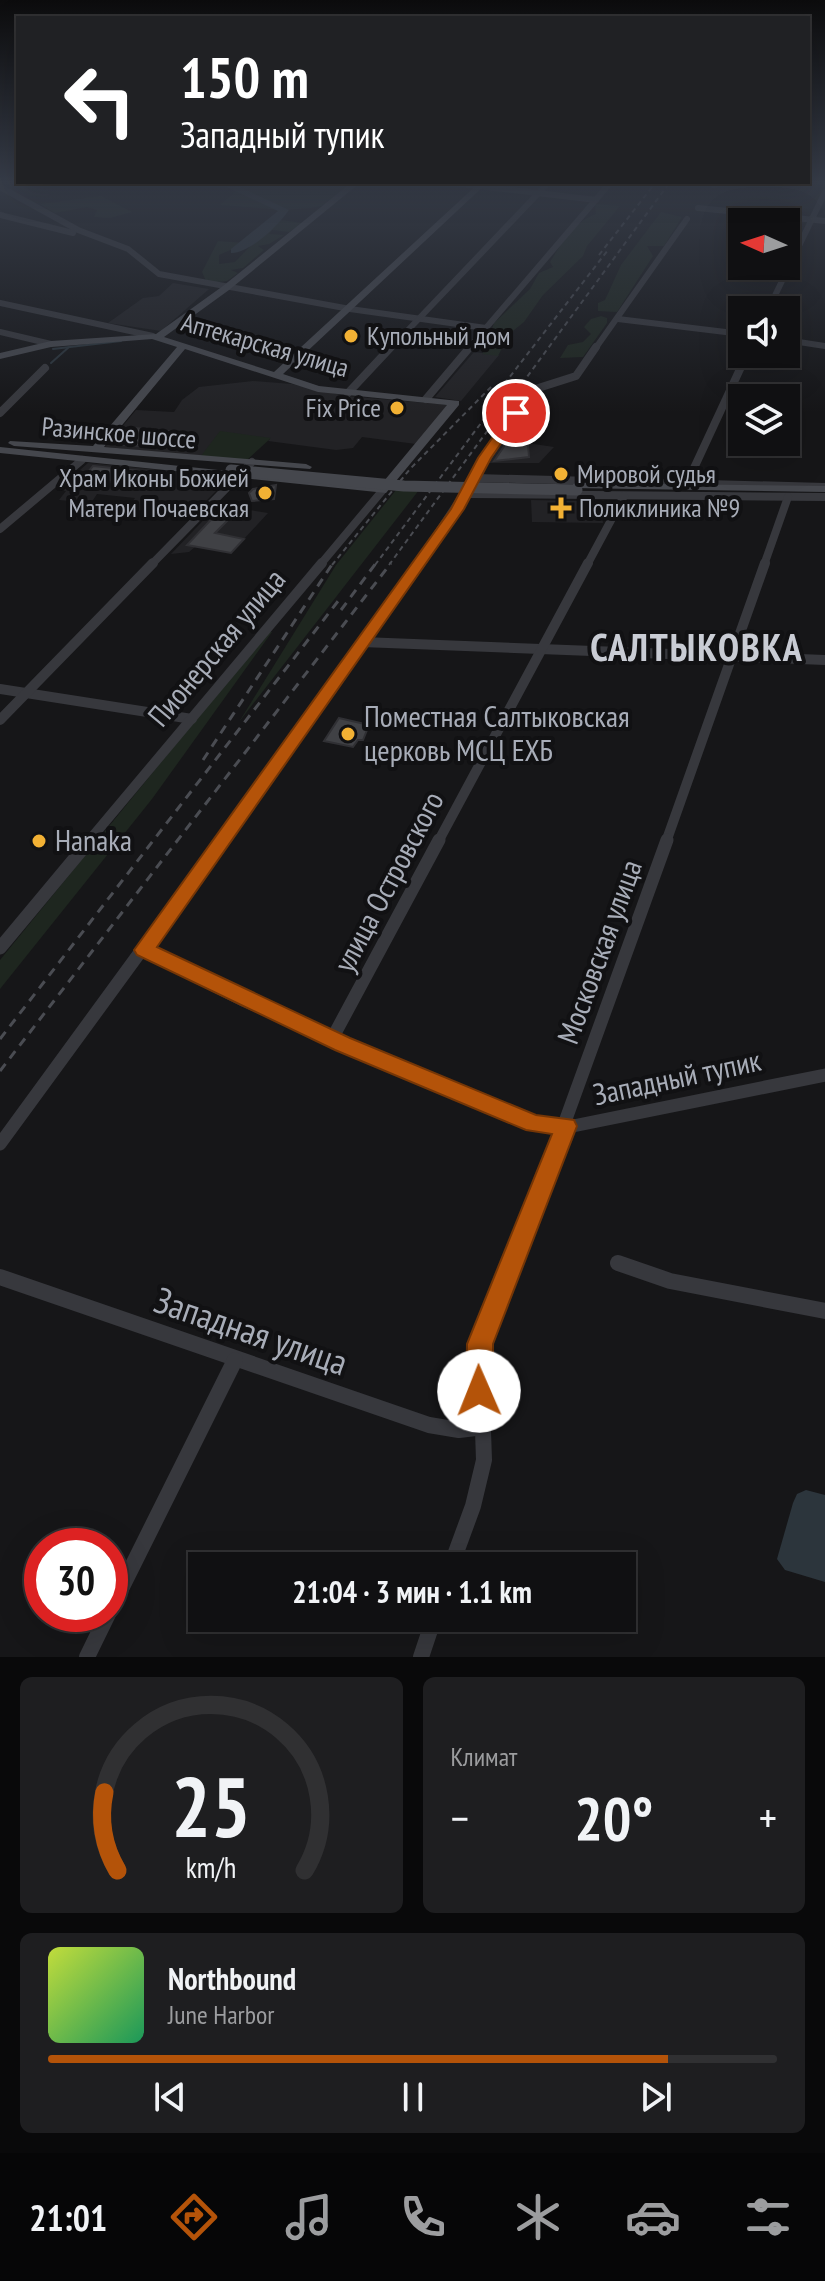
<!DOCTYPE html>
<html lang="ru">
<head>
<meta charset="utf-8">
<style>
	:root { --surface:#101012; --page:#1e1e20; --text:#f1f3f6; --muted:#9c9d9f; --line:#303032; --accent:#b45309 }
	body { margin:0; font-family:"PT Sans Narrow",sans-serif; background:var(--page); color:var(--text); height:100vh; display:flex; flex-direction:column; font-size:30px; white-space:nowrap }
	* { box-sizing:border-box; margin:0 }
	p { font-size:26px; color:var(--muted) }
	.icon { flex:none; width:44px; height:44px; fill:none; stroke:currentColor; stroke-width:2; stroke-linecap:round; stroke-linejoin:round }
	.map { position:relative; height:1657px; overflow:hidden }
	.sheet { display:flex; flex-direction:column; gap:20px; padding:20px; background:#09090a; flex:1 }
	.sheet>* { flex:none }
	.guide { position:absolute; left:16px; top:16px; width:794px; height:168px; border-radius:0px; box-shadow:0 8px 32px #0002,0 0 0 2px var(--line); background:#202124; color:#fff; overflow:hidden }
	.needle { width:52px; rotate:273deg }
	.tools { position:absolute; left:728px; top:208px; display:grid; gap:16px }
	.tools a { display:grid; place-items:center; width:72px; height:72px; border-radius:0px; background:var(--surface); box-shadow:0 8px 32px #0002,0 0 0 2px var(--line); font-size:40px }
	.speed { position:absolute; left:24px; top:1528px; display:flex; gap:16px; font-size:40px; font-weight:700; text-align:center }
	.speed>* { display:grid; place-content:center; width:104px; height:104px; border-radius:50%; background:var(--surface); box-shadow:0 8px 32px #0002,0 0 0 2px var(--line); line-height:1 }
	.speed .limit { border:12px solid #d22; background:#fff; color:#111 }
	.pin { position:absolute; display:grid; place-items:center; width:68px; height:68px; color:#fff; margin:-34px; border:4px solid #fff; border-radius:50%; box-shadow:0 2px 8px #0007 }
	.me { position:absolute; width:88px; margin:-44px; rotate:359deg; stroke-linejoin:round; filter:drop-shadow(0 0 6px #0008) }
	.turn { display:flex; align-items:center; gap:28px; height:168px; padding:0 32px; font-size:36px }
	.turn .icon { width:104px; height:104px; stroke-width:2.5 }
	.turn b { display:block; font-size:56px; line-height:68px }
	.big { font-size:60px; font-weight:800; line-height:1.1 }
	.sheet .card { flex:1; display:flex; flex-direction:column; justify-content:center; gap:12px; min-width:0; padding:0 28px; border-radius:12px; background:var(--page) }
	.sheet .dial { align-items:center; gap:0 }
	.dial svg { height:208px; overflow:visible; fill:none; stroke:var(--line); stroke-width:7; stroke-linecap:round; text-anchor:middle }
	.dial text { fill:var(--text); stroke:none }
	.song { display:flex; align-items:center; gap:24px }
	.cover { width:96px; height:96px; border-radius:12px; background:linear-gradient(135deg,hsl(70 70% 55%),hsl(150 70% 35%)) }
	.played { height:8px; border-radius:4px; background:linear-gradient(90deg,var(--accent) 85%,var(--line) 85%) }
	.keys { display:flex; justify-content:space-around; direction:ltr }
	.heat { display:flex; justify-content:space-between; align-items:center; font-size:44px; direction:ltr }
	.sheet .tiles { flex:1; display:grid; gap:20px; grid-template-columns:1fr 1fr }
	.card:last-child { grid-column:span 2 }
	.trip { position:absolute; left:188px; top:1552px; width:448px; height:80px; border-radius:0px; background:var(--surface); box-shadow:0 8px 32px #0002,0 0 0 2px var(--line); font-weight:800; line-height:80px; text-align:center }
	.dock { display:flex; height:128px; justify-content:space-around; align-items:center; background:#060607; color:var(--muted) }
	.dock .icon { width:56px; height:56px }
	.dock .active { color:var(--accent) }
	.dock b { font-size:36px; color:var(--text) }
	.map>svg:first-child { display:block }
</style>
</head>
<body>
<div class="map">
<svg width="825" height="1657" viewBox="0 0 825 1657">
	<rect width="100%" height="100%" fill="#161618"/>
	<!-- built -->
	<g fill="#222225">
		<polygon points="173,283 209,289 161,331 108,323 143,298 159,296"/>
		<polygon points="474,352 499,355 461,401 435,397"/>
		<polygon points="253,381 292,384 346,396 451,405 416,444 362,437 353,448 336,450 268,441 270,439 201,456 105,447 136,410 174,412 182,400 199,387"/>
		<polygon points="500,439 554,447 539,463 486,463"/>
		<polygon points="88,463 230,477 191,516 127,509 135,498 97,494 91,503 59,500 66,491 57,490"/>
		<polygon points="531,500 580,501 602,515 603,523 532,522"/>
		<polygon points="218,505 268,513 231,553 195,547 189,552 171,554"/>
	</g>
	<!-- green -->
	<g fill="#1e261f">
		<polygon points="235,182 353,182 326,205 311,208 284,210 220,205 239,188"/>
		<polygon points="101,196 132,212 110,218 94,217 97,210 87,207 55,213 40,204"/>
		<path d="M595,204l25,2 -33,40 -4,10 -40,39 -19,27 -15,12 -11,22 -16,-2 4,-5 -6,-3 16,-15 -4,-2 2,-6 36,-34 9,-16 14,-6 -3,-5c12,-19 25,-41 46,-48z"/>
		<polygon points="661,212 682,217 664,246 647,246 653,256 617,312 598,311 598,303 605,300 621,265"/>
		<polygon points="281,220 302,223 289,232 272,230 269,234 284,235 269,244 258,246 264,250 243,268 231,270 238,273 227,281 207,283 202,272 218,241 246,243 219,255 219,264 235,262 267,229"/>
		<polygon points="601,316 607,318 607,323 583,357 560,358 568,345 583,342 591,334 584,327 591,319"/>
		<polygon points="220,431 271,438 247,460 201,456"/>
		<polygon points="396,490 419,490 239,722 336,565"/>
		<polygon points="268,631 272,632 152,799 0,989 0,960"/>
	</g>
	<!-- water -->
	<polygon fill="#2c353c" points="806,1490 825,1495 825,1582 785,1570 777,1559 793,1503 797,1494"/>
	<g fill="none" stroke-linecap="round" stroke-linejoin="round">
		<!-- stream -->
		<g stroke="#2c353c" stroke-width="2">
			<polyline points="53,349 121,341"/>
			<polyline points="51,363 69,347"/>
		</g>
		<!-- river -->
		<path fill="#2c353c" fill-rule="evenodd" d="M216,182h13l60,28c-10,15 -40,44 -58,43v-4l47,-38z"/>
	</g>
	<!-- building -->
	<g fill="#404145" stroke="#303034" stroke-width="2">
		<polygon points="133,428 191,433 179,449 111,444 118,434 128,435"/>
		<polygon points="505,445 528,445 529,457 494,461"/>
		<polygon points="93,466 160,473 150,486 82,479"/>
		<polygon points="276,485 274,499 252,501 249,493 253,489"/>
		<polygon points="223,507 238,510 215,533 244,539 231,553 187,545"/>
		<polygon points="339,718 369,725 363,740 358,740 353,747 324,741"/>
	</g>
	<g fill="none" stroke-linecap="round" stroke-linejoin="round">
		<!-- street-far4 -->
		<g stroke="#37383d" stroke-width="6">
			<polyline points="444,182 596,200"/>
			<polyline points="713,185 732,182"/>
			<polyline points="0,187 78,230 128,249 159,274 350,309 486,328"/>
			<polyline points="698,208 825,221"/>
			<polyline points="0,215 73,233"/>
			<polyline points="0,303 153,336"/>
			<polyline points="768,310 825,192"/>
			<polyline points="618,319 742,334"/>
			<polyline points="0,332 51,344"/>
			<polyline points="786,340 825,346"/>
			<polyline points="390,349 549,182"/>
			<polyline points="468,349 611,182"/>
			<polyline points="595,349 687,219"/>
		</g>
		<!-- street-far3 -->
		<g stroke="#37383d" stroke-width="8">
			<polyline points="348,393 391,347"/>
			<polyline points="426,399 470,347"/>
			<polyline points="0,413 45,368"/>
			<polyline points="476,478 825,487"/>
			<polyline points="688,481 747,354"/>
			<polyline points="467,494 825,497"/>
			<polyline points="0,529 82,460"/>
			<polyline points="151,565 252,462"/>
			<polyline points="320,565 382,491"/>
			<polyline points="417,565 532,390 576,376 596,347"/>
			<polyline points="587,565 624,496"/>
			<polyline points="764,565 788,497"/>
		</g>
		<!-- street-far2 -->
		<g stroke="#37383d" stroke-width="10">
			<polyline points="362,642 825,660"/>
			<polyline points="0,689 192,719"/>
			<polyline points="0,720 153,563"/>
			<polyline points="88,842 322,563"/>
			<polyline points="220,842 419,563"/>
			<polyline points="438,842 588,563"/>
			<polyline points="666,842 765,563"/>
		</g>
		<!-- street-far1 -->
		<g stroke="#37383d" stroke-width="13">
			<polyline points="0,948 90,840"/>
			<polyline points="144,950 243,1000 534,1124 573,1126 825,1075"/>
			<polyline points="333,1037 439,840"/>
			<polyline points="0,1144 222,840"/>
			<polyline points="537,1199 667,840"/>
		</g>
		<!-- street -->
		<g stroke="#37383d" stroke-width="16">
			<polyline points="618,1263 670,1281 825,1311"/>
			<polyline points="0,1277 429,1425 459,1430 484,1427"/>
			<polyline points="451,1566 473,1506 484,1460 480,1344 538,1197"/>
			<polyline points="110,1611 235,1360"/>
			<polyline points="87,1657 108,1614"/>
			<polyline points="421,1657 434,1618"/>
		</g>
		<!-- secondary -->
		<g fill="#45474d" fill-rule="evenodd">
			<polygon points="352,182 361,182 229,290 164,337 274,372 480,182 488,182 283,374 319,386 459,401 459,405 386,493 0,453 0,447 379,487 447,405 318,392 185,349 104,447 306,464 312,467 310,469 14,446 8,443 10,441 93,446 177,347 152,339 51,347 0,359 0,353 51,341 156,334 223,286"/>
			<polygon points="577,483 825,486 825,492 573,488 573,484"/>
		</g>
		<!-- rail-far1 -->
		<g stroke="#4a4c52" stroke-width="2" stroke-dasharray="5 4" stroke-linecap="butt">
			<polyline points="599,255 656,182"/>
			<polyline points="488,405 608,250"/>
			<polyline points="332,565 410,469 493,385"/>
			<polyline points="375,565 499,399"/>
			<polyline points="389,565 670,182"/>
		</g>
		<!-- rail -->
		<g stroke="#4a4c52" stroke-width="3" stroke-dasharray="9 7" stroke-linecap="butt">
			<polyline points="341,610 376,563"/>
			<polyline points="203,760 333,563"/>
			<polyline points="0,1039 342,596"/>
			<polyline points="0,1071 391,563"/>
		</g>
		<!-- secondary-bridge -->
		<polyline stroke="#45474d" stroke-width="11" points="231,470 404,486 577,490"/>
	</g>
	<!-- sky -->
	<linearGradient id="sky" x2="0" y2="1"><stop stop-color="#0c0c0d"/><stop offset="0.44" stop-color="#363c48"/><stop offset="1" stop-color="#363c48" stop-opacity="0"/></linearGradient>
	<rect width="825" height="413" fill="url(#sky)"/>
	<!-- route -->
	<polygon fill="#b45309" stroke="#753606" stroke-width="2" points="512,410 522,413 491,458 464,509 157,947 350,1038 536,1115 574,1120 577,1126 493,1344 493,1391 489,1400 479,1404 470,1400 466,1391 467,1344 552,1134 526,1130 335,1050 137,955 134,950 451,509 478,458"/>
	<!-- markers -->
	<g fill="#f2b134" stroke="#111113" stroke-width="3">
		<circle cx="351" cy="336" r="8"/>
		<circle cx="397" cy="408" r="8"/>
		<circle cx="561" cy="474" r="8"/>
		<circle cx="265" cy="493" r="8"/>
		<path d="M557 496h8v8h8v8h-8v8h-8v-8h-8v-8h8z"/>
		<circle cx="348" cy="734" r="8"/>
		<circle cx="39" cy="841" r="8"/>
	</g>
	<g text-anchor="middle" stroke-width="8" stroke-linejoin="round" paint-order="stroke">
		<!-- far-poi labels -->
		<g font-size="26" fill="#a8adb8" stroke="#111113" text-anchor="start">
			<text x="367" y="345">Купольный дом</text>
			<text x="381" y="417" text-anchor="end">Fix Price</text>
			<text x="577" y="483">Мировой судья</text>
			<text x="249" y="487" text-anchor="end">Храм Иконы Божией<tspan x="249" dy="30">Матери Почаевская</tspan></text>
			<text x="579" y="517">Поликлиника №9</text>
		</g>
		<!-- far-street labels -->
		<g font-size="26" fill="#a8adb8" stroke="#111113">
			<text transform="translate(265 345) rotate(16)" y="9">Аптекарская улица</text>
			<text transform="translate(119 433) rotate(5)" y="9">Разинское шоссе</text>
		</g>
		<!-- street labels -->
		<g font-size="30" fill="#a8adb8" stroke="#111113">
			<text transform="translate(217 648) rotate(-50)" y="10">Пионерская улица</text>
			<text transform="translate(389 882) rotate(-62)" y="10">улица Островского</text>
			<text transform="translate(600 952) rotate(-70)" y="10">Московская улица</text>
			<text transform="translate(677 1078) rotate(-12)" y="10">Западный тупик</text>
		</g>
		<!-- poi labels -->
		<g font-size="30" fill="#a8adb8" stroke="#111113" text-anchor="start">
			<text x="364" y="727">Поместная Салтыковская<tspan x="364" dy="34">церковь МСЦ ЕХБ</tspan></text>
			<text x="55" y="851">Hanaka</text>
		</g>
		<!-- near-street labels -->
		<g font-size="36" fill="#a8adb8" stroke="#111113">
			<text transform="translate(251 1331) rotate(19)" y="13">Западная улица</text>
		</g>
		<!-- district labels -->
		<g font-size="38" font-weight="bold" letter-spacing="2" fill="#c9ccd4" stroke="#111113">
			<text x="697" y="661">САЛТЫКОВКА</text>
		</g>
	</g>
</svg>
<div class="tools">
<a><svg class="needle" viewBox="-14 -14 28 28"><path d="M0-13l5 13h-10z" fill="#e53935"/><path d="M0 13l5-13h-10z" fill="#9c9d9f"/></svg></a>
<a><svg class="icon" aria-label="sound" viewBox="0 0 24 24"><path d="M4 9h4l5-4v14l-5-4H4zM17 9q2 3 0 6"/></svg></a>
<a><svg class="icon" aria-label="layers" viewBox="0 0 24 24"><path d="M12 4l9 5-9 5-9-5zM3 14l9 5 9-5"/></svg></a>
</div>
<div class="speed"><div class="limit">30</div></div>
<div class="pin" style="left:516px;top:413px;background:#d93025"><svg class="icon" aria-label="arrive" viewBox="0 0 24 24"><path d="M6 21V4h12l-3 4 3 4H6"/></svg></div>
<svg class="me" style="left:479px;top:1391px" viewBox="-20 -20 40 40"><circle r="19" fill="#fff"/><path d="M0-13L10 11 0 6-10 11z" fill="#b45309"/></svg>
<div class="trip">21:04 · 3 мин · 1.1 km</div>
<div class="guide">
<div class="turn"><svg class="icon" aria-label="left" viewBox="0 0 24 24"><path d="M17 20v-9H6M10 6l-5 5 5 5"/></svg><div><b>150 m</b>Западный тупик</div></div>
</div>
</div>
<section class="sheet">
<div class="tiles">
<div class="card dial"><svg viewBox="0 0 100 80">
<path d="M14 69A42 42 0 1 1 86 69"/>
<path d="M14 69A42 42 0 0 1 9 39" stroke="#b45309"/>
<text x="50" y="56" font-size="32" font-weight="700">25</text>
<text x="50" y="72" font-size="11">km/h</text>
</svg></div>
<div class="card"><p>Климат</p>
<div class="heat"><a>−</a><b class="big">20°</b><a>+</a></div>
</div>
<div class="card">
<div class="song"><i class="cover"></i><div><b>Northbound</b><p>June Harbor</p></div></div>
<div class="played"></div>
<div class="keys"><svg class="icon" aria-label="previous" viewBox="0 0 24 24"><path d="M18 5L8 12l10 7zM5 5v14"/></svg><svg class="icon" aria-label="pause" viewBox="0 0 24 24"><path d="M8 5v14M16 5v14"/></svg><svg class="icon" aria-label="next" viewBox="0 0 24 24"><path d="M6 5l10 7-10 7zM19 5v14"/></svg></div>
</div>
</div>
</section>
<nav class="dock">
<b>21:01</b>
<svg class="icon active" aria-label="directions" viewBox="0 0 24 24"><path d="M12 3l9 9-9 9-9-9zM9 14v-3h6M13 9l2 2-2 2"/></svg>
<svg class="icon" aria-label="music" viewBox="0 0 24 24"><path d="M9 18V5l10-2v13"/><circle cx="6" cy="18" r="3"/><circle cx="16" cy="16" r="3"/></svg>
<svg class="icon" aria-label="phone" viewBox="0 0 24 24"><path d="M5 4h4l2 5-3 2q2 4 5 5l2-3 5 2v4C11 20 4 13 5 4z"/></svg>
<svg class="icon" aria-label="climate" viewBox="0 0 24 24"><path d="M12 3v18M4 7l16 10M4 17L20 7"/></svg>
<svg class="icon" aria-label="car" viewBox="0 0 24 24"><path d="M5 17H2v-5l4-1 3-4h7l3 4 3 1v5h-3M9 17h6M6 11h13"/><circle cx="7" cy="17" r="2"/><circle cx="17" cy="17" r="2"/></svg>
<svg class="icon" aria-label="filters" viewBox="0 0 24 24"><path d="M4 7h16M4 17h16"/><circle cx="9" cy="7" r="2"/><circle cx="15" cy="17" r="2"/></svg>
</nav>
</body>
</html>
